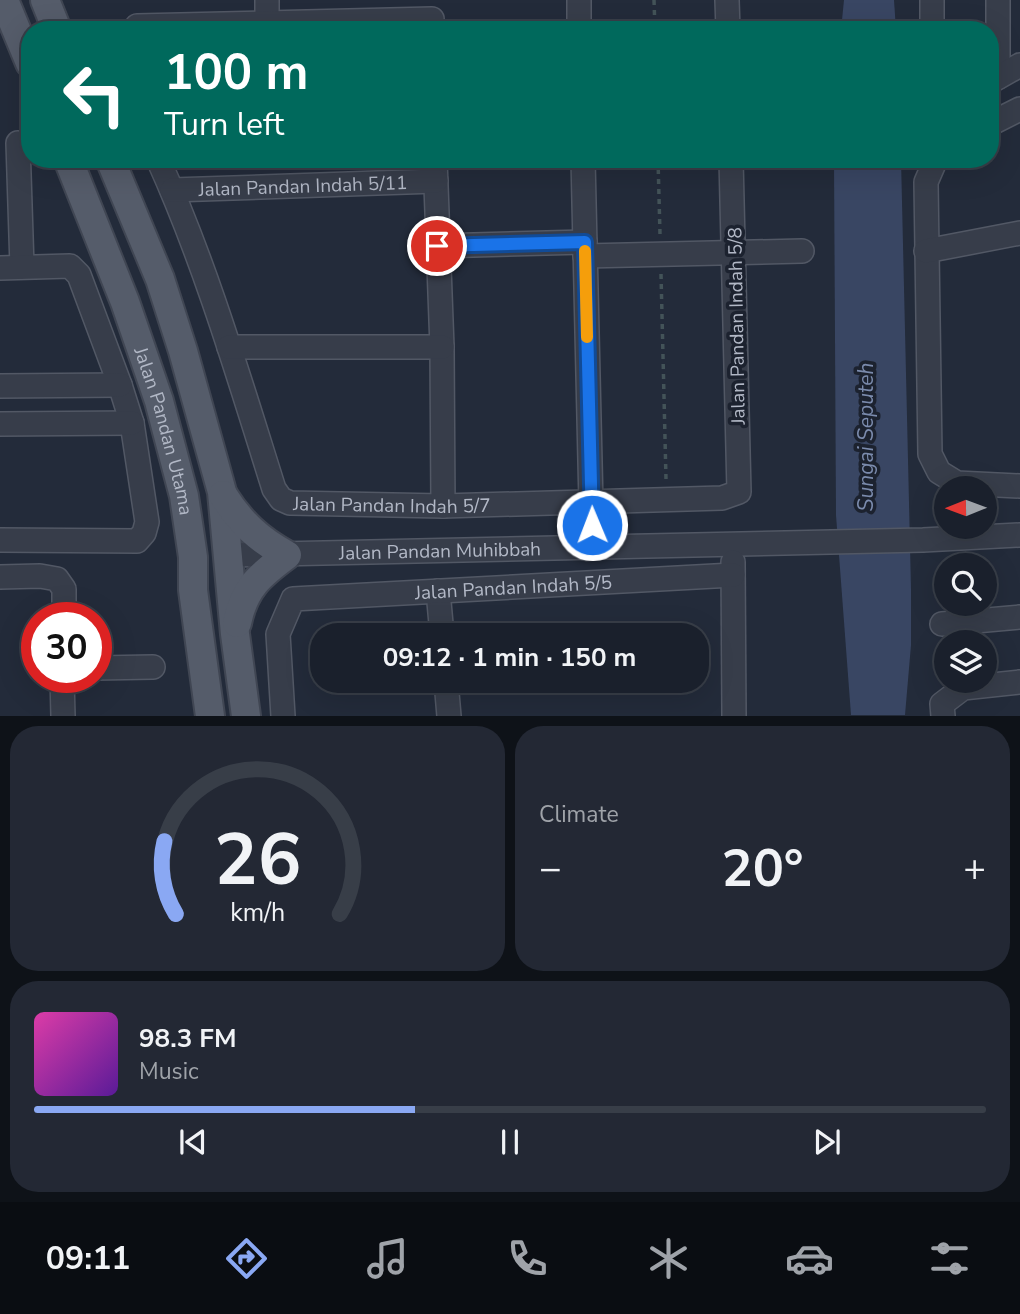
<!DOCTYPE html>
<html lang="en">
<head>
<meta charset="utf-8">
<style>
	:root { --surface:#1a202c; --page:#232834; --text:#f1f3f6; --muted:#9fa3a9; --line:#383e48; --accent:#8aa8f3 }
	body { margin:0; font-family:"Nunito Sans",sans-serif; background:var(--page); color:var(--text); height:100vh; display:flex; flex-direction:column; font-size:26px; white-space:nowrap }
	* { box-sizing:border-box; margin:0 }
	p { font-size:23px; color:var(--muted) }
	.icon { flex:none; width:38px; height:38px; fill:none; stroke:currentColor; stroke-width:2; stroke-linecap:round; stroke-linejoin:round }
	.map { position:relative; height:716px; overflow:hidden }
	.side { display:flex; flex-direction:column; gap:10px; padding:10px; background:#0e1218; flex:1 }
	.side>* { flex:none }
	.banner { position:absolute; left:21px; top:21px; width:978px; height:147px; border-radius:28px; box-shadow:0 7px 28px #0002,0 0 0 2px var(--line); background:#00695c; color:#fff; overflow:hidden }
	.needle { width:46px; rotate:269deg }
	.buttons { position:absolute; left:934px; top:476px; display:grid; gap:14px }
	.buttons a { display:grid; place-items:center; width:63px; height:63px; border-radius:50%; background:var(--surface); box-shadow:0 7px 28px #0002,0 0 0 2px var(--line); font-size:35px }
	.speed { position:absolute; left:21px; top:602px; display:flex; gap:14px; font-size:35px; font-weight:700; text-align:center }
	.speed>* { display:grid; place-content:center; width:91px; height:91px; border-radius:50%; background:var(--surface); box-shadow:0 7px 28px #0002,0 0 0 2px var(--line); line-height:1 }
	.speed .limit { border:10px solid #d22; background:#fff; color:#111 }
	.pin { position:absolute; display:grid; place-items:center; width:60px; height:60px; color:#fff; margin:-30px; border:4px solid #fff; border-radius:50%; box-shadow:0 2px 7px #0007 }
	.me { position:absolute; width:77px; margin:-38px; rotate:359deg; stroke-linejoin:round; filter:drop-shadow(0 0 5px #0008) }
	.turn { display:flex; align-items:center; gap:24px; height:147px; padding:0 28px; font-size:32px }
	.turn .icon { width:91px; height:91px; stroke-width:2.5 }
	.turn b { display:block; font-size:49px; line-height:60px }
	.big { font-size:52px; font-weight:700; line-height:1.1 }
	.side .widget { flex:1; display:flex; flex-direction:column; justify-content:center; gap:10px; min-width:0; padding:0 24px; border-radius:28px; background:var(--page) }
	.side .dial { align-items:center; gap:0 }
	.dial svg { height:182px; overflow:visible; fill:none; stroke:var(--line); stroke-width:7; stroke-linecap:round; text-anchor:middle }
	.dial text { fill:var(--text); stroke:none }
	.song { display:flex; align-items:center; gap:21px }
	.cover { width:84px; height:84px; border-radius:10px; background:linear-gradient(135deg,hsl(320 70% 55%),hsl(270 70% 35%)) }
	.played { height:7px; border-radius:4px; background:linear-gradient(90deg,var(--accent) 40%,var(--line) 40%) }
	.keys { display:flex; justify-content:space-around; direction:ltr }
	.heat { display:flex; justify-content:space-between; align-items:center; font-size:38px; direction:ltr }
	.side .tiles { flex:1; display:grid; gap:10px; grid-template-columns:1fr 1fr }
	.widget:last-child { grid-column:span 2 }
	.trip { position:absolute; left:310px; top:623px; width:399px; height:70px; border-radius:28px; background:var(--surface); box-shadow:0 7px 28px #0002,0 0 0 2px var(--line); font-weight:700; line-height:70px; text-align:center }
	.menu { display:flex; height:112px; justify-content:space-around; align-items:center; background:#0a0d12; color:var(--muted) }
	.menu .icon { width:49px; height:49px }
	.menu .active { color:var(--accent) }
	.menu b { font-size:32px; color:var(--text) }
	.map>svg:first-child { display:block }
</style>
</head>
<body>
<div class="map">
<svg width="1020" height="716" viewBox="0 0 1020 716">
	<rect width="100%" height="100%" fill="#232b3a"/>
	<!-- water -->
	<g fill="#394663">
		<polygon points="844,0 894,0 896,30 841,30"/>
		<polygon points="834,159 901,159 911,589 911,645 905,715 851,715 836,515"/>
	</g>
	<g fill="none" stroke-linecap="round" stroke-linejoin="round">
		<defs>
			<g id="minor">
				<polyline points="267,0 267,23"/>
				<polyline points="579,0 579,30"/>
				<polyline points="727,0 728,30"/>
				<polyline points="932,0 932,30"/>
				<polyline points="998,0 998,77"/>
				<polyline points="134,30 137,26 432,19"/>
				<polyline points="990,82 1020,65"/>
				<polyline points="990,124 1020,109"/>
				<polyline points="18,143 22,267"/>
				<path id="s1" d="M158,159c48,106 81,219 116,330l7,10 9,4 153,3 279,-8 17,-6 -8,-333"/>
				<polyline points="435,159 442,347 443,506"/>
				<polyline points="583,159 592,548"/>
				<polyline points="936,159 926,182 930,454 939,472 957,483 1020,486"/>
				<path id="s2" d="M172,190l264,-9"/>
				<polyline points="437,246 585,242"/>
				<polyline points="926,251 1020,233"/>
				<polyline points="585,256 802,251"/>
				<polyline points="0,268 70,266 79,275 120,385 132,423 147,522 144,533 137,541 0,540"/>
				<polyline points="229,347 442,347"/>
				<polyline points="0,386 120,385"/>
				<polyline points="0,424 132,423"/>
				<path id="s3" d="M228,555l695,-15 97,-5"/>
				<polyline points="733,562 734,716"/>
				<polyline points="0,577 40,576 57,579 64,589 64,618"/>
				<polyline points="438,591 442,635"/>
				<polyline points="942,624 1020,617"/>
				<polyline points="96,668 153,667"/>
				<polyline points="62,677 63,716"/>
				<polyline points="446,681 449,716"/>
				<path id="s4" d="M283,716l-5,-82 15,-35 440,-24"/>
				<polyline points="943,716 942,704 963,688 1020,682"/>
			</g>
			<g id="major">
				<polyline points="4,0 30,63"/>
				<polyline points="45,0 57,30"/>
				<path id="s5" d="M68,159l57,143 34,99 25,95 9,61v33l17,126"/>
				<polyline points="110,159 160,279 183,351 222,492 235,634 246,716"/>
				<path d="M223,495c17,27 36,45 64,60 -27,20 -43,33 -50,68"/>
			</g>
		</defs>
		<!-- minor casing -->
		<use href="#minor" stroke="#525865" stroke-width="26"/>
		<!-- major casing -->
		<use href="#major" stroke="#404653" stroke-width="32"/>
		<!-- path -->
		<g stroke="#435358" stroke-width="3.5" stroke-dasharray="5 5" stroke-linecap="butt">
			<polyline points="654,0 655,30"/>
			<polyline points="658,159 660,234"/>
			<polyline points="661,274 666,479"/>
		</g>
		<!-- minor -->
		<use href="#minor" stroke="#373d4a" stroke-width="23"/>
		<!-- major -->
		<use href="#major" stroke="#555c6a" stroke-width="28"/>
	</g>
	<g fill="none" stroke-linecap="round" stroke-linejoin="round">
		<defs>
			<polyline id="route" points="437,246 585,242 592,525"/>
		</defs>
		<!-- route casing -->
		<use href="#route" stroke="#114b97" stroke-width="18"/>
		<!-- route -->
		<use href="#route" stroke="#1a73e8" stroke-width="12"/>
		<!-- slow -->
		<polyline stroke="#f59e0b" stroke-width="12" points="585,251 587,337"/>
	</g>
	<g text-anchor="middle" stroke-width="7" stroke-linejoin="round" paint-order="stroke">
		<!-- street labels -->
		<g font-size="19" fill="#b2b8c6" stroke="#1c222f">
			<text dy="7" stroke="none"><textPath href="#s2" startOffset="131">Jalan Pandan Indah 5/11</textPath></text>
			<text transform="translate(736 326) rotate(-91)" y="7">Jalan Pandan Indah 5/8</text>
			<text dy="7" stroke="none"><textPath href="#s5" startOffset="289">Jalan Pandan Utama</textPath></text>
			<text dy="7" stroke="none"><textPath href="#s1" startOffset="474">Jalan Pandan Indah 5/7</textPath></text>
			<text dy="7" stroke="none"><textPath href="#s3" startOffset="212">Jalan Pandan Muhibbah</textPath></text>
			<text dy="7" stroke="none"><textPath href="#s4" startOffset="341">Jalan Pandan Indah 5/5</textPath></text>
		</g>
		<!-- water labels -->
		<g font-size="21" font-style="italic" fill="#7b8bad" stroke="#1c222f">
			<text transform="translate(866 437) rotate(-90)" y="7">Sungai Seputeh</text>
		</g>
	</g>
</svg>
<div class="buttons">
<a><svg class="needle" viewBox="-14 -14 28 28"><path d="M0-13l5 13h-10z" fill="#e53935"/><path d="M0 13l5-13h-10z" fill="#9fa3a9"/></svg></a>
<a><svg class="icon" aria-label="search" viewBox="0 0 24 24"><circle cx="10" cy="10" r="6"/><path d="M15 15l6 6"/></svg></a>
<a><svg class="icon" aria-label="layers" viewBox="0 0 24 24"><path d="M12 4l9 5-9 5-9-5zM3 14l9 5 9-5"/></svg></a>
</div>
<div class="speed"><div class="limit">30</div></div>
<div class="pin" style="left:437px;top:246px;background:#d93025"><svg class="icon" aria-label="arrive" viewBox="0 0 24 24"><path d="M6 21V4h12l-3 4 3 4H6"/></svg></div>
<svg class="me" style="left:592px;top:525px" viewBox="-20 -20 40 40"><circle r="17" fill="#1a73e8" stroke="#fff" stroke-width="3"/><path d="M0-11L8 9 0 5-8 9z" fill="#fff"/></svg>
<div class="trip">09:12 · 1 min · 150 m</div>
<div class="banner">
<div class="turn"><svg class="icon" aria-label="left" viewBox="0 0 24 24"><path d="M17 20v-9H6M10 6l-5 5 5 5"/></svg><div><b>100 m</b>Turn left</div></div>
</div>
</div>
<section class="side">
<div class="tiles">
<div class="widget dial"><svg viewBox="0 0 100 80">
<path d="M14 69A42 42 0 1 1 86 69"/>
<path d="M14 69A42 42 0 0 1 9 37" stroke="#8aa8f3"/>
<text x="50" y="56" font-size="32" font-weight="700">26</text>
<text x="50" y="72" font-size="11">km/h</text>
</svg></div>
<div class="widget"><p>Climate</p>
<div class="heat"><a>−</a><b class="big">20°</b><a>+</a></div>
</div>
<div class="widget">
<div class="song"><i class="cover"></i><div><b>98.3 FM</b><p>Music</p></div></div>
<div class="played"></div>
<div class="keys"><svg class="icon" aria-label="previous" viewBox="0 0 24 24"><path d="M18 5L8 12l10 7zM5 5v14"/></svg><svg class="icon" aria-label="pause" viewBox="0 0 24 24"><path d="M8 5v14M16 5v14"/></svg><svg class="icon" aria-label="next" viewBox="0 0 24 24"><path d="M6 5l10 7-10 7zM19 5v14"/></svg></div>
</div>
</div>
</section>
<nav class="menu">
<b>09:11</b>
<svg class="icon active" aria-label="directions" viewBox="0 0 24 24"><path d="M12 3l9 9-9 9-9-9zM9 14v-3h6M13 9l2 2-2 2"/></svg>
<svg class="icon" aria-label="music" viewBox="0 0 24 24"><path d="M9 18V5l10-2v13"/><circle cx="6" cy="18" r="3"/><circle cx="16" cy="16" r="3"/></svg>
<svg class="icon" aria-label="phone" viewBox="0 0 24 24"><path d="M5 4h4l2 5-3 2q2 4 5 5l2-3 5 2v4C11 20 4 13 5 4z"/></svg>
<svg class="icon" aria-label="climate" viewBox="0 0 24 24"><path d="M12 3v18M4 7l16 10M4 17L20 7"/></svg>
<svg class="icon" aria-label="car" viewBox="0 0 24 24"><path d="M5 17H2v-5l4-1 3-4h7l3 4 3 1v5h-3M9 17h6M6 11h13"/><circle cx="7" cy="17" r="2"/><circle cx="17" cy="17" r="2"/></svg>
<svg class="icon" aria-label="filters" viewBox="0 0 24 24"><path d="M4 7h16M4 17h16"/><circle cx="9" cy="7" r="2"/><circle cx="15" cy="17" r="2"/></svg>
</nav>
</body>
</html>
